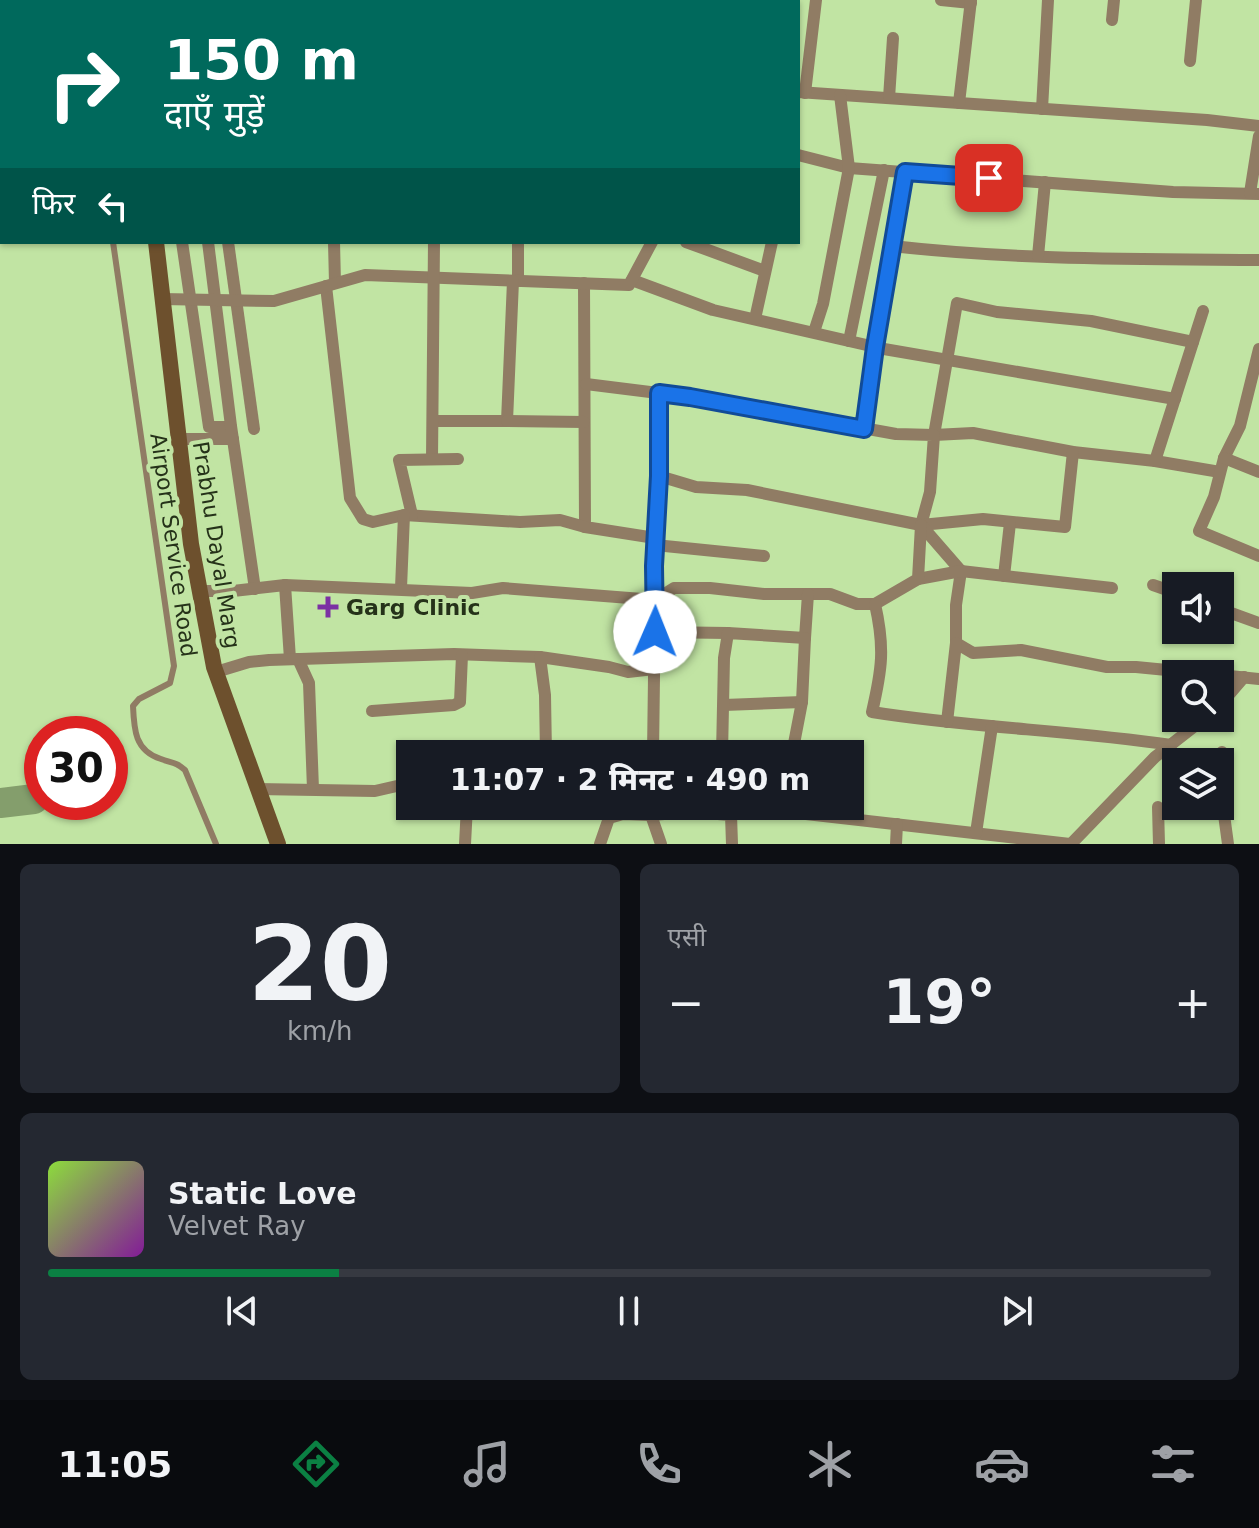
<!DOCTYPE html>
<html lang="hi">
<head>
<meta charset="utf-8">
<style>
	:root { --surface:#171b24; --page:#242831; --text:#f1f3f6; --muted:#9ea1a6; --line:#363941; --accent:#0b8043 }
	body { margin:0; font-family:"DejaVu Sans","Noto Sans Devanagari",sans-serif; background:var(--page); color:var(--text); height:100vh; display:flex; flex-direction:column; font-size:30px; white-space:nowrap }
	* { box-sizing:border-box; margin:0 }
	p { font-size:26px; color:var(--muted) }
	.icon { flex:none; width:44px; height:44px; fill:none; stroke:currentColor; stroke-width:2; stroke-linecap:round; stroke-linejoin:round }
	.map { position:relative; height:844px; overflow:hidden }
	.panel { display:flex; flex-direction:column; gap:20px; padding:20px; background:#0d0f14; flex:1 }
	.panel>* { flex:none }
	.guide { position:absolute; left:0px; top:0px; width:800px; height:244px; box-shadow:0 2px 6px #0004; background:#00695c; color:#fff; overflow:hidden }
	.fabs { position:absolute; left:1162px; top:572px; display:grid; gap:16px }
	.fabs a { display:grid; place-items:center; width:72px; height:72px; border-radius:0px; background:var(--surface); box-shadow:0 2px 6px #0004; font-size:40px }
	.speed { position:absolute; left:24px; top:716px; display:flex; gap:16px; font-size:40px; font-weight:700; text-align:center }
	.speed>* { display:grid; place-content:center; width:104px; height:104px; border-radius:50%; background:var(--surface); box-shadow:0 2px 6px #0004; line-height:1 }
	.speed .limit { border:12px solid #d22; background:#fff; color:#111 }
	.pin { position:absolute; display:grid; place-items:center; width:68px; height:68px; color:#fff; margin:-34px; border-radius:16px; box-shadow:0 4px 12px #0006 }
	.me { position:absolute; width:88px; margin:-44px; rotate:1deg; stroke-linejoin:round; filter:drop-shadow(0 0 6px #0008) }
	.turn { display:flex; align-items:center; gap:28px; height:168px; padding:0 32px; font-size:36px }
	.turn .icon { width:104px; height:104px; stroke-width:2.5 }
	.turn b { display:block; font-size:56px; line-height:68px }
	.then { display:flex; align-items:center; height:76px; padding:0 32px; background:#0003; gap:16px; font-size:30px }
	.big { font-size:60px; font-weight:800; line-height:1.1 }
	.panel .tile { flex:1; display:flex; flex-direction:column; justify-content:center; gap:12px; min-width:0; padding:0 28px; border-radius:12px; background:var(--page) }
	.panel .dial { align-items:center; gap:0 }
	.dial b { font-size:104px; line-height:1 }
	.song { display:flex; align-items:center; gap:24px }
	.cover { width:96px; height:96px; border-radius:12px; background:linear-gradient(135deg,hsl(90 70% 55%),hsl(290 70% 35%)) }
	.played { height:8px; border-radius:4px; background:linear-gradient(90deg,var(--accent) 25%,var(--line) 25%) }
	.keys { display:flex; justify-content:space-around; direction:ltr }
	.heat { display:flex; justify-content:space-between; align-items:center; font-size:44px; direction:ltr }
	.panel .tiles { flex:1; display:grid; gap:20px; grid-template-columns:1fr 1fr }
	.tile:last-child { grid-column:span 2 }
	.trip { position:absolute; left:396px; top:740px; width:468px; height:80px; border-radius:0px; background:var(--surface); box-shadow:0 2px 6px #0004; font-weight:800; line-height:80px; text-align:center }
	.dock { display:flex; height:128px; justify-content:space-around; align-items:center; background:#090b0e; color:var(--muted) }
	.dock .icon { width:56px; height:56px }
	.dock .active { color:var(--accent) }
	.dock b { font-size:36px; color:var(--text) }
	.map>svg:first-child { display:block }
</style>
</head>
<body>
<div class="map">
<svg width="1259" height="844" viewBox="0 0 1259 844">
	<rect width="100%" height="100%" fill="#c1e4a3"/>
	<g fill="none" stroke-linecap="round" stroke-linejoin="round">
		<!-- taxiway -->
		<polyline stroke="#849e6c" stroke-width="30" points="0,803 34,799"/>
		<!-- lane -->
		<g stroke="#907c64" stroke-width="6">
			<polyline points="83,0 84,2"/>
			<path d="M113,242l61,424 -4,17 -31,16 -6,7c1,24 2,45 28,53 11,4 15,3 24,11l31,74"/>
		</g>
		<!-- street -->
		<g stroke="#907c64" stroke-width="12">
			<polyline points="150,0 150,2"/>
			<polyline points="177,0 178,2"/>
			<polyline points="203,0 204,2"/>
			<polyline points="302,0 302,2"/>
			<polyline points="941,0 971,3"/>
			<polyline points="374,2 374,0"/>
			<polyline points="528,2 528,0"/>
			<polyline points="682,2 682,0"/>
			<polyline points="1112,20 1114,0"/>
			<polyline points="1190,61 1196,0"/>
			<polyline points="798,92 1207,120 1259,126"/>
			<polyline points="805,93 816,0"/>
			<polyline points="889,98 893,38"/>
			<polyline points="959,103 971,0"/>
			<polyline points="1042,109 1048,0"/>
			<polyline points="798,155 849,168 1173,192 1259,194"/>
			<polyline points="1250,193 1259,136"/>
			<polyline points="182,242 209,427 231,427"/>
			<polyline points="208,242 231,426 255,589"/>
			<polyline points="228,242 254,429"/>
			<polyline points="334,242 335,283"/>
			<polyline points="686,242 765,271"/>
			<path d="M892,246c122,14 245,13 367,14"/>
			<polyline points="1038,256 1045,182"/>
			<polyline points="632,280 713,310 884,349 1175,399"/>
			<polyline points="518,281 518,242"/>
			<polyline points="584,283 585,527 655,538"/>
			<polyline points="326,286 350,498 363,519 373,522 404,515 520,522 560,520 585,527"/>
			<polyline points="162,299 274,301 365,275 629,285 652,242"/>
			<polyline points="755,319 772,242"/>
			<polyline points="814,332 823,304 849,168 840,95"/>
			<polyline points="849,341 884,170"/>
			<polyline points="1193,342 1091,321 997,312 957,303 934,435 973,433 1073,452 1155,461 1220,472"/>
			<polyline points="1259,349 1240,426 1224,458 1214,497 1199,531 1259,556"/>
			<polyline points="586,384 690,397 896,434 934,435 930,492 921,525 747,490 696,487 659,476"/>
			<polyline points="433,421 507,421 513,281"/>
			<polyline points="507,421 584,422"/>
			<polyline points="864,429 875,347 905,172"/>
			<polyline points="179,439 233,439"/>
			<polyline points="1224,458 1259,472"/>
			<polyline points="432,459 434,242"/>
			<polyline points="1155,461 1203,311"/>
			<polyline points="412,515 399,460 458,459"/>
			<polyline points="921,525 983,519 1065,527 1073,452"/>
			<polyline points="921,525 961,571"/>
			<polyline points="655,545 764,556"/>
			<polyline points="961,571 956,605 956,643 973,653 1021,650 1107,667 1136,667 1208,674"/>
			<polyline points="1004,576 1010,523"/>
			<polyline points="918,579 961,571 1112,588"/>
			<polyline points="285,585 290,659"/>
			<polyline points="1153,585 1176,593"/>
			<polyline points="401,588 404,515"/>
			<polyline points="200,591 233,591 285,585 472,593 503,588 655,600 653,754"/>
			<polyline points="655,600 674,588 710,588 764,594 830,594 857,604 875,604 918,579 921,525"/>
			<polyline points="655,600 654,566 659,476 659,393"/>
			<path d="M875,604c10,44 7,65 -3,108 99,16 200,18 299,33"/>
			<polyline points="1220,609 1259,623"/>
			<polyline points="655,632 728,633"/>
			<polyline points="298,659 309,683 313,789"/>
			<polyline points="216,672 249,662 269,660 454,654 540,657"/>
			<polyline points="1220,675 1259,679"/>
			<polyline points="724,705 802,702"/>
			<polyline points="1220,705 1244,677"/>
			<polyline points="372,711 454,705 460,702 462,655"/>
			<polyline points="947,722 956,643"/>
			<polyline points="1222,752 1222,800 1228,844"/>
			<polyline points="546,754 545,695 540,657 609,667 628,672 654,669"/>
			<polyline points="722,754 724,658 728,633 805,638 808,594"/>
			<polyline points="792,754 802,702 805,638"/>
			<polyline points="257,789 375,791 410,783"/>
			<polyline points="1158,807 1159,844"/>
			<polyline points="731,815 753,809 806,814 1070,844"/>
			<polyline points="976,833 992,726"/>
			<polyline points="465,844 467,806"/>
			<polyline points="600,844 609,818 623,814 651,815 651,806"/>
			<polyline points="661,844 651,815 691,812 731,815 732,844"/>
			<polyline points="896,844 897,824"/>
			<polyline points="1071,844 1155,757 1205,718"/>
		</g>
		<!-- secondary -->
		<g stroke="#6d502d" stroke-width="16">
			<polyline points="128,0 128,2"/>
			<polyline points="156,242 191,544 214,667 278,844"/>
		</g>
	</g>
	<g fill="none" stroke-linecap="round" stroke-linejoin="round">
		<defs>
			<polyline id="route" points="655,632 654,566 659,476 659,393 690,397 864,429 875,347 905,172 989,178"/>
		</defs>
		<!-- route casing -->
		<use href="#route" stroke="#114b97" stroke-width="20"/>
		<!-- route -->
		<use href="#route" stroke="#1a73e8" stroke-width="14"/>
	</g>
	<!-- markers -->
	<path fill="#7b31a3" stroke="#c1e4a3" stroke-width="3" d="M324 595h8v8h8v8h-8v8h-8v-8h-8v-8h8z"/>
	<g text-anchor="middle" stroke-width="8" stroke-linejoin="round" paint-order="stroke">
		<!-- street labels -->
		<g font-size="22" fill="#253219" stroke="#c1e4a3">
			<text transform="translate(174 545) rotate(82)" y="8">Airport Service Road</text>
			<text transform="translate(217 545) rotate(81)" y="8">Prabhu Dayal Marg</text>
		</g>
		<!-- poi labels -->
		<g font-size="22" font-weight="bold" fill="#253219" stroke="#c1e4a3" text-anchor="start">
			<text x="346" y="615">Garg Clinic</text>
		</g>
	</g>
</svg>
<div class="fabs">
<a><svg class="icon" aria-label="sound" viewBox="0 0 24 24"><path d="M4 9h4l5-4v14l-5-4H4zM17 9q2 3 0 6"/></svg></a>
<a><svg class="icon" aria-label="search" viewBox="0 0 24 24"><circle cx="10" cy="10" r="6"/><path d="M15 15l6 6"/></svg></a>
<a><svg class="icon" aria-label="layers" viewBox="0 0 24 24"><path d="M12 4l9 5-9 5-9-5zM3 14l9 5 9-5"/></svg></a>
</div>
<div class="speed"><div class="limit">30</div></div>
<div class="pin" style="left:989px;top:178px;background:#d93025"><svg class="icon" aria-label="arrive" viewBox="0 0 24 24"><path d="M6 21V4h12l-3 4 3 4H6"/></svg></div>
<svg class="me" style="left:655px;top:632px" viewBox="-20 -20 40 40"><circle r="19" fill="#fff"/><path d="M0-13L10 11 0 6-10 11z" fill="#1a73e8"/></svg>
<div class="trip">11:07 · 2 मिनट · 490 m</div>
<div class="guide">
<div class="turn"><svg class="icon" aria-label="right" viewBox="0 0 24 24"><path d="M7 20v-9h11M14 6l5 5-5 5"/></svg><div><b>150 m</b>दाएँ मुड़ें</div></div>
<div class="then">फिर<svg class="icon" aria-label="left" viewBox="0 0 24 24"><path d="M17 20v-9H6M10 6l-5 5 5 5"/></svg></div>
</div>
</div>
<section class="panel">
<div class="tiles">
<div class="tile dial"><b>20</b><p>km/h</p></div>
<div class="tile"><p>एसी</p>
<div class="heat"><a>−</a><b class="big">19°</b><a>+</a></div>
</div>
<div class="tile">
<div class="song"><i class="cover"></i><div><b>Static Love</b><p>Velvet Ray</p></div></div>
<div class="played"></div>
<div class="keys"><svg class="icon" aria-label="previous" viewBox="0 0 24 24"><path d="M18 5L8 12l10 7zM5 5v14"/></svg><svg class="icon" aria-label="pause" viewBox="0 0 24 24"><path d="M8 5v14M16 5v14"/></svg><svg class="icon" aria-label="next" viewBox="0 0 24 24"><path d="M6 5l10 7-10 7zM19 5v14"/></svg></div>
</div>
</div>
</section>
<nav class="dock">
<b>11:05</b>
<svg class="icon active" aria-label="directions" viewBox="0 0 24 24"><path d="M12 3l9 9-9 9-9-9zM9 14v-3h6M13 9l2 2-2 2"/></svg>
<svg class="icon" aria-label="music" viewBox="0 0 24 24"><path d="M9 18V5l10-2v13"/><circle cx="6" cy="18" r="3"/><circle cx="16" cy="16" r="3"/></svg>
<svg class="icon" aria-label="phone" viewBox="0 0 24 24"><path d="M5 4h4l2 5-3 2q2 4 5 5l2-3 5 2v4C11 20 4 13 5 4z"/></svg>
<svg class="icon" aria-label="climate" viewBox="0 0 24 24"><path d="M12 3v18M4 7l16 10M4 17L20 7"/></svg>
<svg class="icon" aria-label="car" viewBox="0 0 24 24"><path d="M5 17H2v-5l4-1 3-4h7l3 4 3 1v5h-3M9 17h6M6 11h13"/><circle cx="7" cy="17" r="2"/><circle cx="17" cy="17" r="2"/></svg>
<svg class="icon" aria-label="filters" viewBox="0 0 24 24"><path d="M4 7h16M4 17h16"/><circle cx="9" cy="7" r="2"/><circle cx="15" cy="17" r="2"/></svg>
</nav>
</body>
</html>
